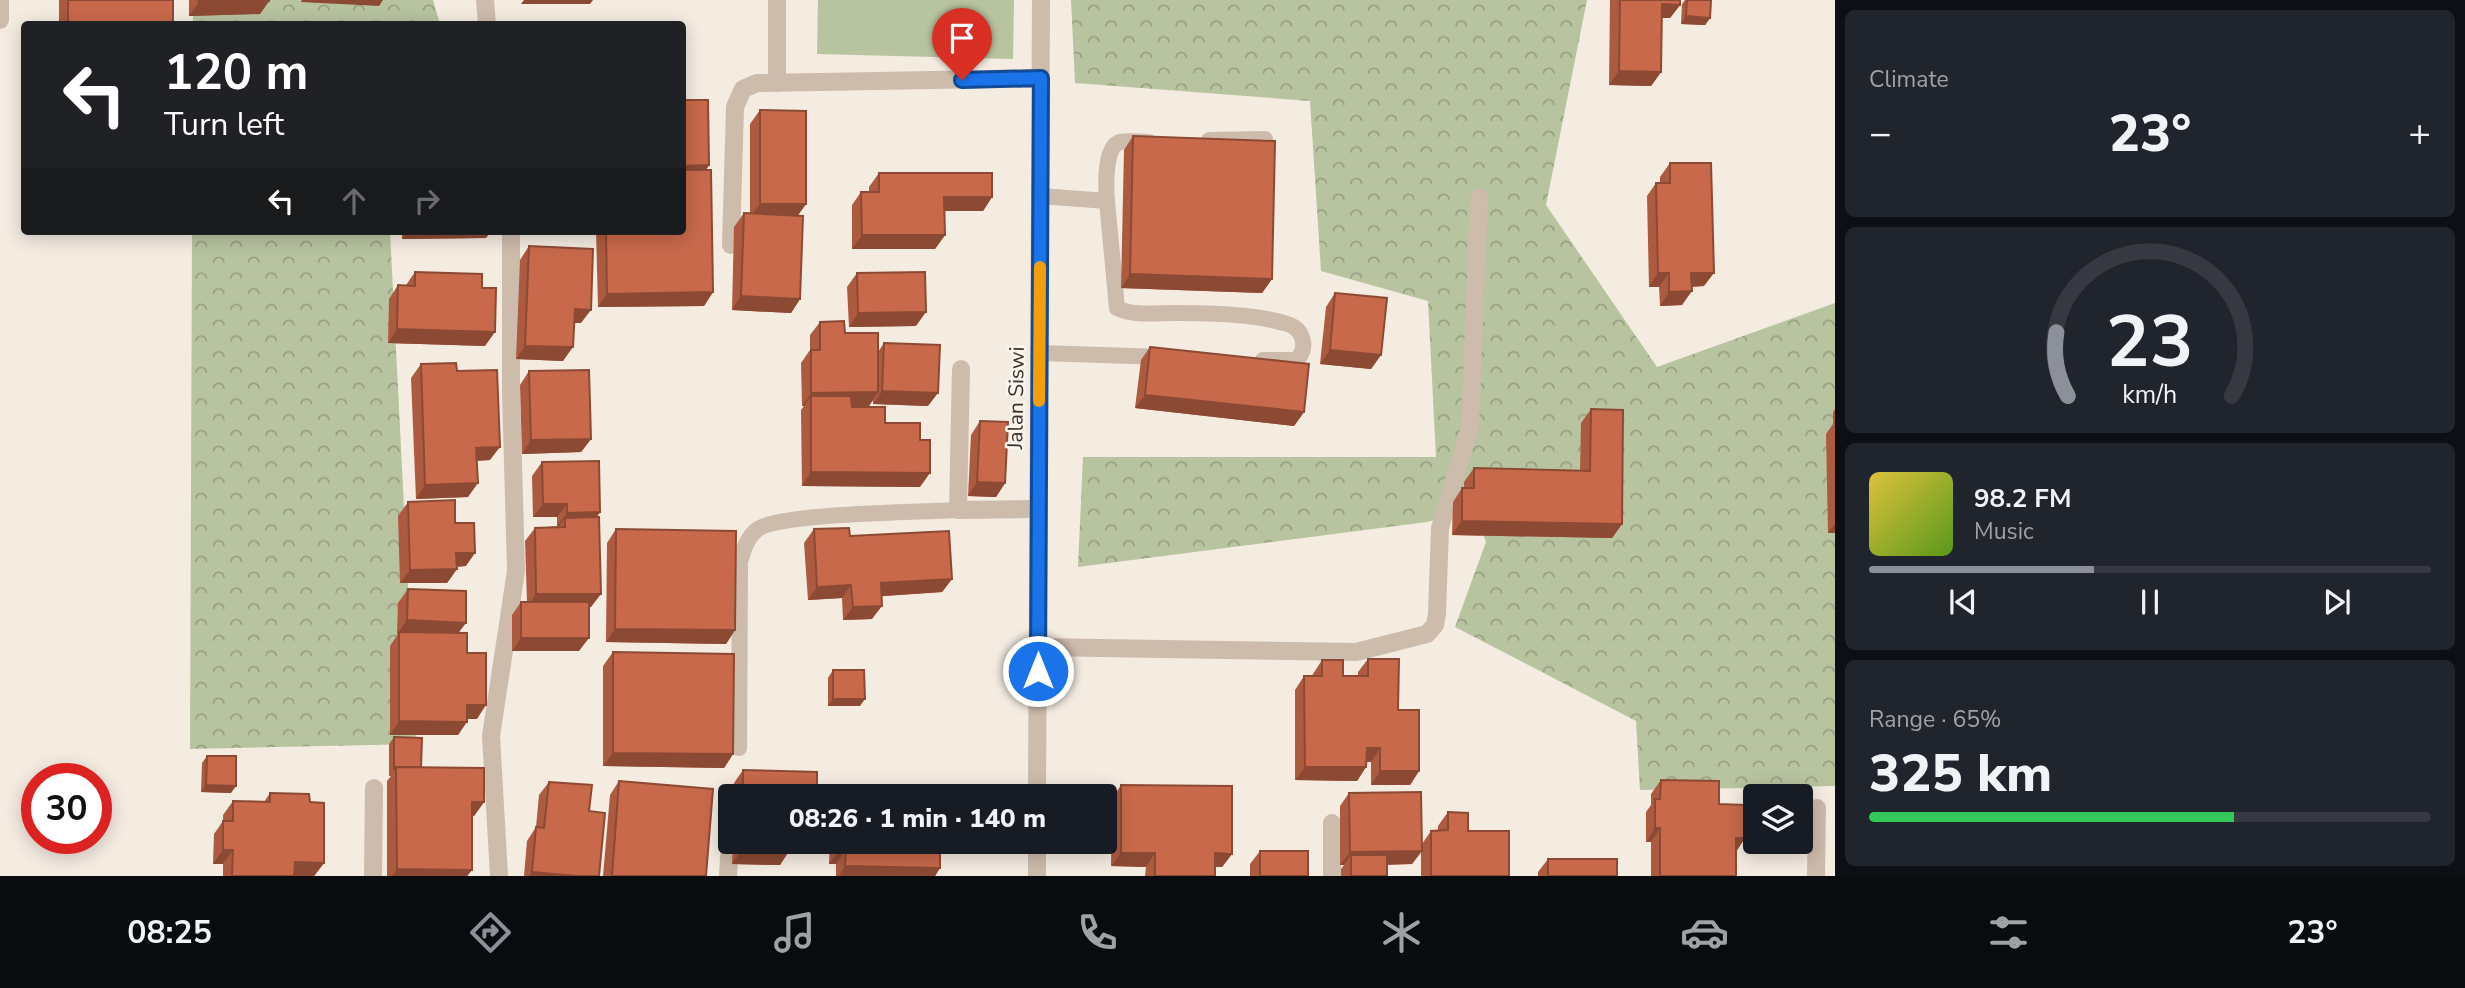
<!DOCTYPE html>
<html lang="en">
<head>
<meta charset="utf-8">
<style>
	:root { --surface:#171b24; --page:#20242c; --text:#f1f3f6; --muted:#9ea1a6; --line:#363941; --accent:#8c9099 }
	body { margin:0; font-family:"Nunito Sans",sans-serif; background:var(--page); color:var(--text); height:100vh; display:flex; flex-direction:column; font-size:26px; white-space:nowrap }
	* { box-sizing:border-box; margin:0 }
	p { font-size:23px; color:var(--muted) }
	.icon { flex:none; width:38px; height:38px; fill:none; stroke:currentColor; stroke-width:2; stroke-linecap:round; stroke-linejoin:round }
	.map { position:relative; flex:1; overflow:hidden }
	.panel { display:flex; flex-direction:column; gap:10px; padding:10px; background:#0d0f14; width:630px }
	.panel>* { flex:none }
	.hud { position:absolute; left:21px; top:21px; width:665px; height:214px; border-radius:7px; box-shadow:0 4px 18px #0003; background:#202124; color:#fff; overflow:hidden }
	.buttons { position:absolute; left:1743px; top:784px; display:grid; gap:14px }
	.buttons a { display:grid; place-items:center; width:70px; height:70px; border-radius:7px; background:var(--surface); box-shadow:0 4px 18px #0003; font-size:35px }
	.speed { position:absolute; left:21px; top:763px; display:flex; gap:14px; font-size:35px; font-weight:700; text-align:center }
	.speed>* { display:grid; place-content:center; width:91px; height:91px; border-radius:50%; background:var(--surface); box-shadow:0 4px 18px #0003; line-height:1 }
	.speed .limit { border:10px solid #d22; background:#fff; color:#111 }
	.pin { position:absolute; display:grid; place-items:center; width:60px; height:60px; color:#fff; margin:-72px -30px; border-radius:50% 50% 50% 0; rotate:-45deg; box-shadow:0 0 7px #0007 }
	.pin .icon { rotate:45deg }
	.me { position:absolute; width:77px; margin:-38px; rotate:0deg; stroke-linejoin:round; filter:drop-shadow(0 0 5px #0008) }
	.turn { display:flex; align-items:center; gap:24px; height:147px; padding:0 28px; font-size:32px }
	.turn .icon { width:91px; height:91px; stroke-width:2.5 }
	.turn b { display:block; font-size:49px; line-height:60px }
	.lanes { display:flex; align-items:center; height:66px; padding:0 28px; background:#0003; justify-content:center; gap:35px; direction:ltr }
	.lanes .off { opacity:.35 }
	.big { font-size:52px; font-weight:800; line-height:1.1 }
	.panel .tile { flex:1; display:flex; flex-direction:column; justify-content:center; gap:10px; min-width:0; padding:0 24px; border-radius:10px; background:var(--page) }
	.panel .dial { align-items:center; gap:0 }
	.dial svg { height:182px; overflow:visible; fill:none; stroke:var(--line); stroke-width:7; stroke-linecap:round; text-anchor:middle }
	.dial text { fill:var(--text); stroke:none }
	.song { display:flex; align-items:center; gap:21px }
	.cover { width:84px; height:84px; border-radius:10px; background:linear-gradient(135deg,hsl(50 70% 55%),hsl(90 70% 35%)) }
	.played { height:7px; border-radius:4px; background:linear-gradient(90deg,var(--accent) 40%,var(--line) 40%) }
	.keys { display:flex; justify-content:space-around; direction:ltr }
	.heat { display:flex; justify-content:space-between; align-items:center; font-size:38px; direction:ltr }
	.charge { height:10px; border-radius:5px; background:linear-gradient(90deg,#34c759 65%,var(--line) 0) }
	.trip { position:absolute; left:718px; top:784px; width:399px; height:70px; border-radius:7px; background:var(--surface); box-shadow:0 4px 18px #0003; font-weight:800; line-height:70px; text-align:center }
	.dock { display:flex; height:112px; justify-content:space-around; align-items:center; background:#090b0e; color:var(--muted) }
	.dock .icon { width:49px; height:49px }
	.dock .current { color:var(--accent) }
	.dock b { font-size:32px; color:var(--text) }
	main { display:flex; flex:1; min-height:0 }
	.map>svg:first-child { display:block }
</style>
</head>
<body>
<main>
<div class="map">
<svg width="1835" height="876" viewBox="0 0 1835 876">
	<defs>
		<pattern id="forest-crowns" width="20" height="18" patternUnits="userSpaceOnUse" patternTransform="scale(1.75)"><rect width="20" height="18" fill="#b8c4a0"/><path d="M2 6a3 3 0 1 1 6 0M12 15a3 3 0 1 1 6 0" fill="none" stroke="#97a083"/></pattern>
	</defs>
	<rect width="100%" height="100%" fill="#f4ebe1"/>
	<!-- forest -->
	<g fill="url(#forest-crowns)">
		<polygon points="193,0 433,0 440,24 193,24"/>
		<polygon points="1071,0 1587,0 1546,205 1657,367 1835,303 1835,786 1640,790 1636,721 1455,627 1486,542 1474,509 1427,522 1078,567 1083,457 1436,457 1428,301 1321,271 1310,101 1075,83"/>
		<polygon points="192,231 390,231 416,744 190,749"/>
	</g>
	<!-- garden -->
	<polygon fill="#b8c4a0" points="818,0 1014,0 1013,59 817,54"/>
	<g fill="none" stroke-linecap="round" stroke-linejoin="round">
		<!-- lane -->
		<g stroke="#cdbbac" stroke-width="16">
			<polyline points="1209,140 1265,139"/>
			<path d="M1040,196l67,5c-1,-13 -3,-54 13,-59 8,-2 20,0 29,0"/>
			<path d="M1107,201l10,107c17,9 45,4 64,5 32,0 73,1 103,10 19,4 25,23 13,37h-34"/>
			<polyline points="1040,353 1163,357"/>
			<path d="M739,748l1,-186c4,-13 7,-25 18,-33 23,-16 165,-17 200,-19"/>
		</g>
		<!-- street -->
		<g stroke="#cdbbac" stroke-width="18">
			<polyline points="485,0 487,24"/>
			<polyline points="0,20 0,0"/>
			<polyline points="777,83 777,0"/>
			<polyline points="731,245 735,107 743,89 757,83 1041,78"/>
			<polyline points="961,369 958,510 1037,509"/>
			<polyline points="1038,647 1356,652 1427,634 1435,625 1437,614 1440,528 1470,427 1479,198"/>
			<polyline points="1037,796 1041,0"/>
			<polyline points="373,876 374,788"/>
			<polyline points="499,876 491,736 516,571 511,392 511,231"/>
			<polyline points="728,876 730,842"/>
			<polyline points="1037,876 1037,842"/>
			<polyline points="1332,876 1332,823"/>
			<polyline points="1816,876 1817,808"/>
		</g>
	</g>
	<!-- wall -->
	<g fill="#ac5a40">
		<rect x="59" y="0" width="114" height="24"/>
		<polygon points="189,0 269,0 269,1 260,14 189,16"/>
		<polygon points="1610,0 1680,0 1680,5 1670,18 1662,18 1661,72 1651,86 1609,85"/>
		<polygon points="1685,0 1711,0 1710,18 1705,25 1681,24 1682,4"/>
		<polygon points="682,100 709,165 706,170 713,292 704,306 598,307 596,231 682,231"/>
		<polygon points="760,110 806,204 798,215 800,299 791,313 732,310 734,227 744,213 750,214 750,124"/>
		<polygon points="1133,136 1272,279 1262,293 1121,288 1124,150"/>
		<polygon points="1670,163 1704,286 1692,287 1682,305 1660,306 1659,287 1649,287 1647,196 1656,183 1660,183 1660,177"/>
		<polygon points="879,173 992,197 983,211 944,211 945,235 935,249 852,249 852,205 861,192 869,192 869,187"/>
		<polygon points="402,231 491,231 486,238 402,239"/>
		<polygon points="529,246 581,323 574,323 563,361 516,359 520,260"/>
		<polygon points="415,272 482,288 485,346 388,343 389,299 398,285 406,285"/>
		<polygon points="857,273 916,326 849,327 847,287"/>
		<polygon points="1335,293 1381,355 1371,369 1320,364 1326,307"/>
		<polygon points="820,322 845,333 878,352 884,343 928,406 873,404 873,400 869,406 852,406 885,423 920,487 802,486 801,410 804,406 802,406 801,363 810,350 810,335"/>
		<polygon points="1150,347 1304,412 1294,426 1135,408 1141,360"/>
		<polygon points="421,364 457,371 490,460 477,461 468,497 416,499 411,378"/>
		<polygon points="529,371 591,439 581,452 522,454 520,385"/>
		<polygon points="1591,409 1622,524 1612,538 1452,535 1453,502 1462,488 1464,488 1464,482 1474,468 1580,470 1581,423"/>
		<polygon points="1835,409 1835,533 1828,533 1826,434 1833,424 1833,412"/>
		<polygon points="980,421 1005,483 996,497 968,496 971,435"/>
		<polygon points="542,462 600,512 597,517 591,607 589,607 579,651 512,651 512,615 521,602 527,602 525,541 535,528 559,526 557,526 557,517 533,517 532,476"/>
		<polygon points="408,502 455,523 466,566 457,567 457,569 447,583 400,583 398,516"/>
		<polygon points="616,529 735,630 726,644 606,642 607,543"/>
		<polygon points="814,529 850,536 952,579 942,592 881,596 872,619 843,620 842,598 808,600 804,543"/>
		<polygon points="408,589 459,633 467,653 477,719 467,719 458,735 390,735 390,646 398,634 397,634 398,603"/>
		<polygon points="613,652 733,754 724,768 603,766 603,666"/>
		<polygon points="1368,659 1398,710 1419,771 1410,785 1371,785 1371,762 1366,762 1366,767 1357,781 1295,780 1295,690 1304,676 1312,676 1313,674 1322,660 1343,676 1358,676 1358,672"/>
		<polygon points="833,670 860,706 828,706 828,678"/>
		<polygon points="394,737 421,767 484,802 474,816 472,816 472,870 467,876 387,876 387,781 391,776 389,776 389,744"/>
		<polygon points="207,756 231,793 201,792 202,763"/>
		<polygon points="743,770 817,796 734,796 734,783"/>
		<polygon points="1661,780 1719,804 1745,838 1736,851 1736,876 1651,876 1651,842 1646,842 1646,812 1651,805 1651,794"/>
		<polygon points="619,781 706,876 603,876 610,795"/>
		<polygon points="549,782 589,811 599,876 524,876 527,841 536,827 539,795"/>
		<polygon points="1121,785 1232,854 1222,867 1215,867 1215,876 1145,876 1146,867 1111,866 1112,799"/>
		<polygon points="270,793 310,802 324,863 314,876 223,876 223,864 213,864 214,834 223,821 223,815 233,801 264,802"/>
		<polygon points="1349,793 1422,844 1431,831 1438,831 1438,826 1448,812 1468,831 1509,876 1421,876 1421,851 1412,864 1387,865 1387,876 1341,876 1341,869 1344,865 1340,865 1340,806"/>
		<polygon points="733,842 789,842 789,851 780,865 732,864"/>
		<polygon points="830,842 940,842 940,868 935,876 836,876 836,864 829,864"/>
		<polygon points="1260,851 1308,876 1250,876 1250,864"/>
		<polygon points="1548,859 1617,876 1538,876 1538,872"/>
	</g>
	<!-- shaded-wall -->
	<g fill="#8c4a34">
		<polygon points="302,0 383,0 379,6 301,2"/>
		<polygon points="524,0 593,0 590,4 521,4"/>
		<polygon points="269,1 260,14 189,16 199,2"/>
		<polygon points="1662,4 1680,5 1670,18 1652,18"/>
		<polygon points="1686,16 1710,18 1705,25 1681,24"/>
		<polygon points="1619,71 1661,72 1651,86 1609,85"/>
		<polygon points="709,165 700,179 682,179 682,166"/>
		<polygon points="944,197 992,197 983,211 935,211"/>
		<polygon points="760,204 806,204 796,218 750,217"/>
		<polygon points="407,231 491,231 486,238 402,239"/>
		<polygon points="862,235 945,235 935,249 852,249"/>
		<polygon points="1658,273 1669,273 1659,287 1649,287"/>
		<polygon points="1691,273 1714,273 1704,286 1682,287"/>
		<polygon points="1130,274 1272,279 1262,293 1121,288"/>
		<polygon points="1692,291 1682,305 1660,306 1669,292"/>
		<polygon points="713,292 704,306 598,307 607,294"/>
		<polygon points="741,296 800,299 791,313 732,310"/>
		<polygon points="575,309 591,310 581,323 565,323"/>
		<polygon points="926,312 916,326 849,327 858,313"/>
		<polygon points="397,329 495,332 485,346 388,343"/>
		<polygon points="525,346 573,347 563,361 516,359"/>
		<polygon points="1330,350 1381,355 1371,369 1320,364"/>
		<polygon points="882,391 938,393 928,406 873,404"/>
		<polygon points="878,392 869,406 811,406 811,396 804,406 802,406 811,393"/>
		<polygon points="1145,395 1304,412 1294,426 1135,408"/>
		<polygon points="591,439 581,452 522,454 531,440"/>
		<polygon points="500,447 490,460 466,461 476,448"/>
		<polygon points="811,472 930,473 920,487 802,486"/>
		<polygon points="977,482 1005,483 996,497 968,496"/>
		<polygon points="478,483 468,497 416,499 425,485"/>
		<polygon points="543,504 567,504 557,517 533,517"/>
		<polygon points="600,512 590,526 565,518 559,526 557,526 567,513"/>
		<polygon points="1462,521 1622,524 1612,538 1452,535"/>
		<polygon points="1835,524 1835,533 1828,533"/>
		<polygon points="456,553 475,553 466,566 447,567"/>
		<polygon points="457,569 447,583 400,583 410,570"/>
		<polygon points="952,579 942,592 871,597 881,583"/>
		<polygon points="851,585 842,598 808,600 817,587"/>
		<polygon points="536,594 601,594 591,607 527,608"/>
		<polygon points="882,606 872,619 843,620 853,607"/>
		<polygon points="407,620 466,623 456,636 399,632 397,634"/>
		<polygon points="615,629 735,630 726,644 606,642"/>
		<polygon points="521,638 589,638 579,651 512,651"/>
		<polygon points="833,699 865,699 860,706 828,706"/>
		<polygon points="467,705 486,705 477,719 458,719"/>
		<polygon points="399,721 467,722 458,735 390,735"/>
		<polygon points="1367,748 1380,748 1371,762 1357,762"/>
		<polygon points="613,753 733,754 724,768 603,766"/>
		<polygon points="1305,767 1366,767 1357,781 1295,780"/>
		<polygon points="1380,771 1419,771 1410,785 1371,785"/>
		<polygon points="206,785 236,786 231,793 201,792"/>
		<polygon points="472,802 484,802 474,816 462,816"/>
		<polygon points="1655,828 1660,828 1651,842 1646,842"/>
		<polygon points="1736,838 1745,838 1736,852"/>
		<polygon points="223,850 233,850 223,864 213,864"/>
		<polygon points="742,850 789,851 780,865 732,864"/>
		<polygon points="839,850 846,850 836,864 829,864"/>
		<polygon points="1422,851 1412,864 1351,865 1351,855 1344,865 1340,865 1350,852"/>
		<polygon points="1121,853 1155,853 1146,867 1111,866"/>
		<polygon points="1215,853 1232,854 1222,867 1205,867"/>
		<polygon points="295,862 324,863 314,876 285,876"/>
		<polygon points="845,866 940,868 935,876 839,876"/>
		<polygon points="397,869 472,870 467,876 392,876"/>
		<polygon points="532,872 577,876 529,876"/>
	</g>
	<!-- building -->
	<g fill="#c8694b" stroke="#8c4a34" stroke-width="2">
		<rect x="68" y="0" width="105" height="24"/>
		<polygon points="198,0 269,0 269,1 199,2"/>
		<polygon points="1620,0 1680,0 1680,5 1662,4 1661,72 1619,71"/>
		<polygon points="1687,0 1711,0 1710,18 1686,16"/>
		<polygon points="682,100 708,100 709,165 682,166"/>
		<polygon points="760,110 806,111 806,204 760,204"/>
		<polygon points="1133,136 1275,141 1272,279 1130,274"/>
		<polygon points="1670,163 1711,163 1714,273 1691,273 1692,291 1669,292 1669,273 1658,273 1656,183 1670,183"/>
		<polygon points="682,170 711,170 713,292 607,294 606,231 682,231"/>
		<polygon points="879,173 992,173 992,197 944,197 945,235 862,235 861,192 879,192"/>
		<polygon points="744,213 803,216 800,299 741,296"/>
		<polygon points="529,246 593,249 591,310 575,309 573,347 525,346"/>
		<polygon points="415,272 482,274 482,288 496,288 495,332 397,329 398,285 415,286"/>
		<polygon points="925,272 926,312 858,313 857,273"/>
		<polygon points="1335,293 1387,298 1381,355 1330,350"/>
		<polygon points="844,321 845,333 878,333 878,392 811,393 811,350 820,350 820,322"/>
		<polygon points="884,343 940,345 938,393 882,391"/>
		<polygon points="1150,347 1309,364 1304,412 1145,395"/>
		<polygon points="456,363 457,371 497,370 500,447 476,448 478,483 425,485 421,364"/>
		<polygon points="589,370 591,439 531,440 529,371"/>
		<polygon points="811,396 851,396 852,407 885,407 885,423 920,423 920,440 930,440 930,473 811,472"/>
		<polygon points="1591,409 1623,410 1622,524 1462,521 1462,488 1474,488 1474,468 1590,471"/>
		<polygon points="980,421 1008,422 1005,483 977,482"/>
		<polygon points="599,461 600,512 567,513 567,504 543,504 542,462"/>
		<polygon points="455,500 455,523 474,523 475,553 456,553 457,569 410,570 408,502"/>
		<polygon points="599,517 601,594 536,594 535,528 565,527 565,518"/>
		<polygon points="849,528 850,536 949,531 952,579 881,583 882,606 853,607 851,585 817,587 814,529"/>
		<polygon points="616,529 736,531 735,630 615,629"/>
		<polygon points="408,589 466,591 466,623 407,620"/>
		<rect x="521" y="602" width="68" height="36"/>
		<polygon points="399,632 467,633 467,653 486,653 486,705 467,705 467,722 399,721"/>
		<polygon points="613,652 734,654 733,754 613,753"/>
		<polygon points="1368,659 1399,659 1398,710 1419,710 1419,771 1380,771 1380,748 1367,748 1366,767 1305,767 1304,676 1322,676 1322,660 1343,660 1343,676 1368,676"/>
		<polygon points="833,670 864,670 865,699 833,699"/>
		<polygon points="394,737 422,738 421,767 396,767 396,769 394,769"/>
		<polygon points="207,756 236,756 236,786 206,785"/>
		<polygon points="396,767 484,768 484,802 472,802 472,870 397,869"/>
		<polygon points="743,770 817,772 817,796 743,796"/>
		<polygon points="1661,780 1719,781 1719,804 1745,805 1745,838 1736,838 1736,876 1660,876 1660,828 1655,828 1655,799 1660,799"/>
		<polygon points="619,781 713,789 706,876 612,876"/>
		<polygon points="549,782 592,785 589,811 605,813 599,876 577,876 532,872 536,827 544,828"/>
		<polygon points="1121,785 1232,786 1232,854 1215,853 1215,876 1155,876 1155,853 1121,853"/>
		<polygon points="1421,792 1422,851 1350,852 1349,793"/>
		<polygon points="270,793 309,794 310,802 324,803 324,863 295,862 294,876 232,876 233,850 223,850 223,821 233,821 233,801 270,802"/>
		<polygon points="1448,812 1468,813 1468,831 1509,831 1509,876 1431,876 1431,831 1448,830"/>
		<polygon points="742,842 789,842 789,851 742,850"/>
		<polygon points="839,842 940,842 940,868 845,866 846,850 839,850"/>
		<rect x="1260" y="851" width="48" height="25"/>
		<rect x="1351" y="855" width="36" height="21"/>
		<rect x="1548" y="859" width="69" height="17"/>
	</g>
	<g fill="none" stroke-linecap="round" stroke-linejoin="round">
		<defs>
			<polyline id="route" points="962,80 1041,78 1038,671"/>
		</defs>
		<!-- route casing -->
		<use href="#route" stroke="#114b97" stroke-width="18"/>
		<!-- route -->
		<use href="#route" stroke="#1a73e8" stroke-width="12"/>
		<!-- slow -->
		<polyline stroke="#f59e0b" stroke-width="12" points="1039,401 1040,267"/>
	</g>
	<g text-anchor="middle" stroke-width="5" stroke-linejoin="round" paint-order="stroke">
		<!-- street labels -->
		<g font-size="21" fill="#3b302b" stroke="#fbf5ee">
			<text transform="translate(1016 398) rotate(-89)" y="7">Jalan Siswi</text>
		</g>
	</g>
</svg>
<div class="buttons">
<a><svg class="icon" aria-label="layers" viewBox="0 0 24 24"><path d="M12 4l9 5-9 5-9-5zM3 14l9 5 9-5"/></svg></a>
</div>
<div class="speed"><div class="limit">30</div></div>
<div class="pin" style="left:962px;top:80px;background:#d93025"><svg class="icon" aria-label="arrive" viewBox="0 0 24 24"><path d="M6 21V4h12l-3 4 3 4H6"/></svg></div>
<svg class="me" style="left:1038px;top:671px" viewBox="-20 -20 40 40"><circle r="17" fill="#1a73e8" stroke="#fff" stroke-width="3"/><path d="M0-11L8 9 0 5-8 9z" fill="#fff"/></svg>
<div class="trip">08:26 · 1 min · 140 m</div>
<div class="hud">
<div class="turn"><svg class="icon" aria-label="left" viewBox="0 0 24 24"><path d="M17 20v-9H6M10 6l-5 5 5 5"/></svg><div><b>120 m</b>Turn left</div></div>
<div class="lanes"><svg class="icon" aria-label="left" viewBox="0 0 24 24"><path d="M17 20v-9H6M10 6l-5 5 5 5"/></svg><svg class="icon off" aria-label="ahead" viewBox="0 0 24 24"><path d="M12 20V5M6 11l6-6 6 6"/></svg><svg class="icon off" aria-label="right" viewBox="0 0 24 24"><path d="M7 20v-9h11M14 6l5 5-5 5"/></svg></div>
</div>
</div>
<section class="panel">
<div class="tile"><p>Climate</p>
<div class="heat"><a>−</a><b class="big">23°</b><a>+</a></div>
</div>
<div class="tile dial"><svg viewBox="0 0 100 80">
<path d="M14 69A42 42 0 1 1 86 69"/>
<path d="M14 69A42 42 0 0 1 9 41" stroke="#8c9099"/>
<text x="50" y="56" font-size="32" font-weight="700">23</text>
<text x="50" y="72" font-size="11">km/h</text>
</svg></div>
<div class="tile">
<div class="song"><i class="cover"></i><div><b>98.2 FM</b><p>Music</p></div></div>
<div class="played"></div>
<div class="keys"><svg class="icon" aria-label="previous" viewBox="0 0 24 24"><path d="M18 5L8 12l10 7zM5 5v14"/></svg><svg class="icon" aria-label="pause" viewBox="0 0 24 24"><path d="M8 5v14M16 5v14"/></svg><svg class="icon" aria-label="next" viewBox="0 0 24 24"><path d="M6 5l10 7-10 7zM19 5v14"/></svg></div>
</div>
<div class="tile"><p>Range · 65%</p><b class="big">325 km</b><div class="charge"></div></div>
</section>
</main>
<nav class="dock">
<b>08:25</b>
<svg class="icon current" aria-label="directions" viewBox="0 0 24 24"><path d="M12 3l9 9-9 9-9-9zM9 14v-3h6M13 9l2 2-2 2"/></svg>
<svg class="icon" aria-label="music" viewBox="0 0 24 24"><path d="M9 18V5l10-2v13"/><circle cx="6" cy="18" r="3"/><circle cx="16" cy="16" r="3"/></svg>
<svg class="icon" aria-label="phone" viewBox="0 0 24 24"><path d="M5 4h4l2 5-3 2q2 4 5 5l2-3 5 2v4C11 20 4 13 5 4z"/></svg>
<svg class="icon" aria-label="climate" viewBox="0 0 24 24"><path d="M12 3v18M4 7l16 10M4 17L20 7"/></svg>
<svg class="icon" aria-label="car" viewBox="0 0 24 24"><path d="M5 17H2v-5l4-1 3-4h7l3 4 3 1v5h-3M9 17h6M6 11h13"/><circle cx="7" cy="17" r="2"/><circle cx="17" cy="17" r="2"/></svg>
<svg class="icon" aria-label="filters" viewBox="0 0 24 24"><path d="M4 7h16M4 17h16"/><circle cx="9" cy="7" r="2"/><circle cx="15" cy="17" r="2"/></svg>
<b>23°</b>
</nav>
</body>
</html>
